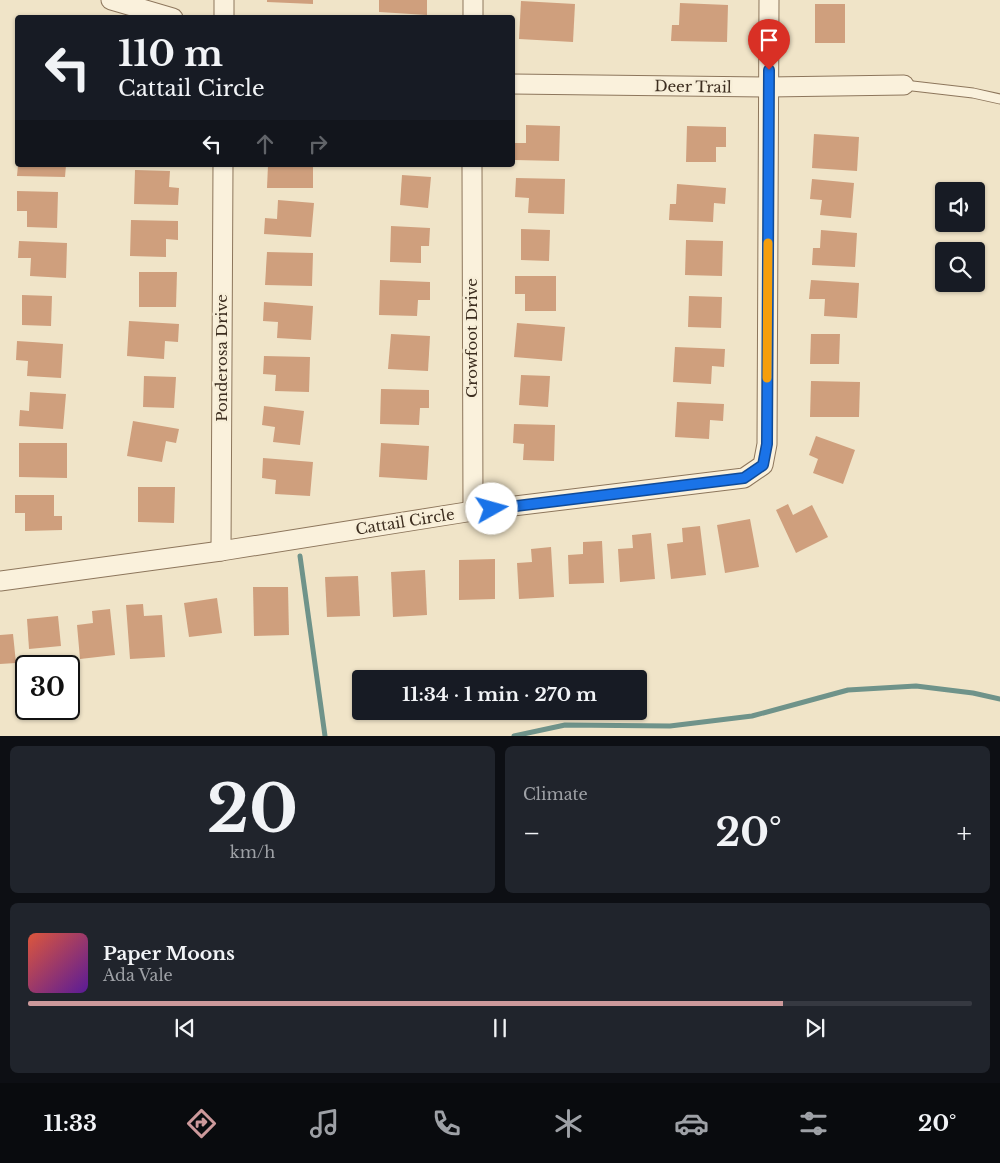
<!DOCTYPE html>
<html lang="en">
<head>
<meta charset="utf-8">
<style>
	:root { --surface:#171b24; --page:#20242c; --text:#f1f3f6; --muted:#9ea1a6; --line:#363941; --accent:#cc999b }
	body { margin:0; font-family:"Libre Baskerville",serif; background:var(--page); color:var(--text); height:100vh; display:flex; flex-direction:column; font-size:19px; white-space:nowrap }
	* { box-sizing:border-box; margin:0 }
	p { font-size:16px; color:var(--muted) }
	.icon { flex:none; width:28px; height:28px; fill:none; stroke:currentColor; stroke-width:2; stroke-linecap:round; stroke-linejoin:round }
	.map { position:relative; height:736px; overflow:hidden }
	.panel { display:flex; flex-direction:column; gap:10px; padding:10px; background:#0d0f14; flex:1 }
	.panel>* { flex:none }
	.hud { position:absolute; left:15px; top:15px; width:500px; height:152px; border-radius:5px; box-shadow:0 1px 4px #0004; background:#171b24; color:var(--text); overflow:hidden }
	.tools { position:absolute; left:935px; top:182px; display:grid; gap:10px }
	.tools a { display:grid; place-items:center; width:50px; height:50px; border-radius:5px; background:var(--surface); box-shadow:0 1px 4px #0004; font-size:25px }
	.speed { position:absolute; left:15px; top:655px; display:flex; gap:10px; font-size:25px; font-weight:700; text-align:center }
	.speed>* { display:grid; place-content:center; width:65px; height:65px; border-radius:50%; background:var(--surface); box-shadow:0 1px 4px #0004; line-height:1 }
	.speed .limit { border:2px solid #111; border-radius:8px; background:#fff; color:#111 }
	.pin { position:absolute; display:grid; place-items:center; width:42px; height:42px; color:#fff; margin:-51px -21px; border-radius:50% 50% 50% 0; rotate:-45deg; box-shadow:0 0 5px #0007 }
	.pin .icon { rotate:45deg }
	.me { position:absolute; width:55px; margin:-28px; rotate:83deg; stroke-linejoin:round; filter:drop-shadow(0 0 4px #0008) }
	.turn { display:flex; align-items:center; gap:18px; height:105px; padding:0 20px; font-size:22px }
	.turn .icon { width:65px; height:65px; stroke-width:2.5 }
	.turn b { display:block; font-size:35px; line-height:42px }
	.lanes { display:flex; align-items:center; height:48px; padding:0 20px; background:#0003; justify-content:center; gap:25px; direction:ltr }
	.lanes .off { opacity:.35 }
	.big { font-size:38px; font-weight:700; line-height:1.1 }
	.panel .tile { flex:1; display:flex; flex-direction:column; justify-content:center; gap:8px; min-width:0; padding:0 18px; border-radius:8px; background:var(--page) }
	.panel .dial { align-items:center; gap:0 }
	.dial b { font-size:65px; line-height:1 }
	.song { display:flex; align-items:center; gap:15px }
	.cover { width:60px; height:60px; border-radius:8px; background:linear-gradient(135deg,hsl(10 70% 55%),hsl(270 70% 35%)) }
	.played { height:5px; border-radius:2px; background:linear-gradient(90deg,var(--accent) 80%,var(--line) 80%) }
	.keys { display:flex; justify-content:space-around; direction:ltr }
	.heat { display:flex; justify-content:space-between; align-items:center; font-size:28px; direction:ltr }
	.panel .tiles { flex:1; display:grid; gap:10px; grid-template-columns:1fr 1fr }
	.tile:last-child { grid-column:span 2 }
	.trip { position:absolute; left:352px; top:670px; width:295px; height:50px; border-radius:5px; background:var(--surface); box-shadow:0 1px 4px #0004; font-weight:700; line-height:50px; text-align:center }
	.dock { display:flex; height:80px; justify-content:space-around; align-items:center; background:#090b0e; color:var(--muted) }
	.dock .icon { width:35px; height:35px }
	.dock .on { color:var(--accent) }
	.dock b { font-size:22px; color:var(--text) }
	.map>svg:first-child { display:block }
</style>
</head>
<body>
<div class="map">
<svg width="1000" height="736" viewBox="0 0 1000 736">
	<rect width="100%" height="100%" fill="#f0e4c8"/>
	<g fill="none" stroke-linecap="round" stroke-linejoin="round">
		<!-- stream -->
		<g stroke="#6f938a" stroke-width="5">
			<polyline points="300,556 325,736"/>
			<polyline points="514,736 565,725 670,726 752,716 848,690 916,686 973,693 1000,699"/>
		</g>
	</g>
	<!-- building -->
	<g fill="#cf9f7d">
		<polygon points="267,0 313,0 313,4 267,2"/>
		<polygon points="379,0 427,0 427,15 379,12"/>
		<polygon points="521,1 575,4 573,42 519,39"/>
		<polygon points="680,3 728,5 727,42 671,41 672,25 679,25"/>
		<rect x="815" y="4" width="30" height="39"/>
		<polygon points="526,125 560,126 559,161 515,160 515,143 526,143"/>
		<polygon points="687,126 726,127 726,147 716,147 716,162 686,162"/>
		<polygon points="814,134 859,137 857,171 812,168"/>
		<polygon points="18,165 66,165 65,177 17,176"/>
		<polygon points="268,165 313,165 313,188 267,188"/>
		<polygon points="135,170 170,171 169,187 179,188 178,205 134,204"/>
		<polygon points="402,175 431,177 428,208 400,205"/>
		<polygon points="516,178 565,179 564,214 528,213 529,198 515,197"/>
		<polygon points="812,179 854,183 851,218 820,215 822,200 810,199"/>
		<polygon points="677,184 726,188 725,204 714,203 713,222 669,220 670,204 676,204"/>
		<polygon points="17,191 58,192 57,228 27,227 27,211 17,211"/>
		<polygon points="278,200 314,203 311,237 264,234 265,218 277,219"/>
		<polygon points="131,220 178,221 178,240 166,239 166,257 130,256"/>
		<polygon points="391,226 430,228 429,246 421,246 421,263 390,262"/>
		<polygon points="521,229 550,230 549,261 521,260"/>
		<polygon points="821,230 857,233 855,267 812,265 813,248 820,248"/>
		<polygon points="686,240 723,241 722,276 685,275"/>
		<polygon points="19,241 67,243 66,278 30,276 31,258 18,258"/>
		<polygon points="267,252 313,253 312,286 265,285"/>
		<polygon points="139,272 177,272 176,307 139,307"/>
		<polygon points="515,276 556,276 556,311 525,311 525,294 515,294"/>
		<polygon points="380,280 430,282 430,300 418,300 417,316 379,315"/>
		<polygon points="811,280 859,283 857,318 824,316 825,299 809,299"/>
		<polygon points="22,295 52,296 51,326 22,325"/>
		<polygon points="689,296 722,297 721,328 688,327"/>
		<polygon points="264,302 313,306 311,340 277,338 278,322 263,321"/>
		<polygon points="129,321 179,324 178,342 165,341 164,359 127,356"/>
		<polygon points="517,323 565,327 562,361 514,357"/>
		<polygon points="391,334 430,336 428,371 388,369"/>
		<polygon points="811,334 840,334 839,364 810,364"/>
		<polygon points="17,341 63,344 61,378 27,376 28,361 16,360"/>
		<polygon points="675,347 725,349 724,367 712,366 711,384 673,382"/>
		<polygon points="264,356 310,357 309,392 275,391 276,375 263,374"/>
		<polygon points="521,375 550,376 548,407 519,405"/>
		<polygon points="144,376 176,377 174,408 143,407"/>
		<polygon points="811,381 860,382 859,417 810,417"/>
		<polygon points="381,389 429,390 429,408 420,408 419,425 380,424"/>
		<polygon points="30,392 66,394 63,429 19,426 20,410 29,411"/>
		<polygon points="677,402 724,404 723,421 710,420 709,439 675,437"/>
		<polygon points="264,406 304,411 300,445 273,442 275,427 262,425"/>
		<polygon points="133,421 179,429 176,443 166,441 162,462 127,456"/>
		<polygon points="514,424 555,425 554,461 523,460 524,444 513,443"/>
		<polygon points="816,436 855,450 843,484 813,473 818,459 809,455"/>
		<polygon points="19,443 67,443 67,478 19,477"/>
		<polygon points="381,443 429,446 427,480 379,477"/>
		<polygon points="263,458 313,462 310,496 275,494 276,480 262,478"/>
		<polygon points="138,487 175,487 174,523 138,522"/>
		<polygon points="15,495 54,495 54,516 62,516 62,530 25,531 25,513 15,513"/>
		<polygon points="788,504 793,515 812,505 828,537 796,553 776,510"/>
		<polygon points="750,519 759,567 725,573 717,525"/>
		<polygon points="700,526 706,575 671,579 667,544 683,542 682,528"/>
		<polygon points="651,533 655,579 620,582 618,549 633,548 632,535"/>
		<polygon points="602,541 604,583 569,584 568,555 583,554 583,542"/>
		<polygon points="551,547 554,597 519,599 517,563 532,562 531,549"/>
		<polygon points="495,559 495,599 459,600 459,560"/>
		<polygon points="425,570 427,615 393,617 391,572"/>
		<polygon points="358,576 360,616 327,617 325,577"/>
		<polygon points="253,587 288,587 289,635 254,636"/>
		<polygon points="217,598 222,633 189,637 184,603"/>
		<polygon points="143,604 144,616 162,615 165,657 130,659 126,605"/>
		<polygon points="110,609 115,655 80,659 77,625 93,623 92,611"/>
		<polygon points="58,616 61,646 29,649 27,619"/>
		<polygon points="13,634 16,663 0,664 0,635"/>
	</g>
	<g fill="none" stroke-linecap="round" stroke-linejoin="round">
		<defs>
			<polyline id="service" points="904,85 973,93 1000,99"/>
			<g id="minor">
				<polyline points="111,0 173,18"/>
				<polyline points="224,18 224,0"/>
				<polyline points="473,18 473,0"/>
				<polyline points="512,84 769,87 904,85"/>
				<polyline points="472,165 473,511"/>
				<polyline points="221,551 223,165"/>
				<polyline points="0,581 221,551 473,511 744,478 763,465 767,444 769,0"/>
			</g>
		</defs>
		<!-- service casing -->
		<use href="#service" stroke="#8d765c" stroke-width="11"/>
		<!-- minor casing -->
		<use href="#minor" stroke="#8d765c" stroke-width="21"/>
		<!-- service -->
		<use href="#service" stroke="#faf1dc" stroke-width="9"/>
		<!-- minor -->
		<use href="#minor" stroke="#faf1dc" stroke-width="19"/>
	</g>
	<g fill="none" stroke-linecap="round" stroke-linejoin="round">
		<defs>
			<polyline id="route" points="492,509 744,478 763,465 767,444 769,70"/>
		</defs>
		<!-- route casing -->
		<use href="#route" stroke="#114b97" stroke-width="12"/>
		<!-- route -->
		<use href="#route" stroke="#1a73e8" stroke-width="9"/>
		<!-- slow -->
		<polyline stroke="#f59e0b" stroke-width="9" points="767,378 768,243"/>
	</g>
	<g text-anchor="middle" stroke-width="5" stroke-linejoin="round" paint-order="stroke">
		<!-- street labels -->
		<g font-size="15" fill="#3d2e20" stroke="#f7eed8">
			<text transform="translate(693 87) rotate(1)" y="5">Deer Trail</text>
			<text transform="translate(472 338) rotate(-90)" y="5">Crowfoot Drive</text>
			<text transform="translate(222 358) rotate(-90)" y="5">Ponderosa Drive</text>
			<text transform="translate(405 522) rotate(-9)" y="5">Cattail Circle</text>
		</g>
	</g>
</svg>
<div class="tools">
<a><svg class="icon" aria-label="sound" viewBox="0 0 24 24"><path d="M4 9h4l5-4v14l-5-4H4zM17 9q2 3 0 6"/></svg></a>
<a><svg class="icon" aria-label="search" viewBox="0 0 24 24"><circle cx="10" cy="10" r="6"/><path d="M15 15l6 6"/></svg></a>
</div>
<div class="speed"><div class="limit">30</div></div>
<div class="pin" style="left:769px;top:70px;background:#d93025"><svg class="icon" aria-label="arrive" viewBox="0 0 24 24"><path d="M6 21V4h12l-3 4 3 4H6"/></svg></div>
<svg class="me" style="left:492px;top:509px" viewBox="-20 -20 40 40"><circle r="19" fill="#fff"/><path d="M0-13L10 11 0 6-10 11z" fill="#1a73e8"/></svg>
<div class="trip">11:34 · 1 min · 270 m</div>
<div class="hud">
<div class="turn"><svg class="icon" aria-label="left" viewBox="0 0 24 24"><path d="M17 20v-9H6M10 6l-5 5 5 5"/></svg><div><b>110 m</b>Cattail Circle</div></div>
<div class="lanes"><svg class="icon" aria-label="left" viewBox="0 0 24 24"><path d="M17 20v-9H6M10 6l-5 5 5 5"/></svg><svg class="icon off" aria-label="ahead" viewBox="0 0 24 24"><path d="M12 20V5M6 11l6-6 6 6"/></svg><svg class="icon off" aria-label="right" viewBox="0 0 24 24"><path d="M7 20v-9h11M14 6l5 5-5 5"/></svg></div>
</div>
</div>
<section class="panel">
<div class="tiles">
<div class="tile dial"><b>20</b><p>km/h</p></div>
<div class="tile"><p>Climate</p>
<div class="heat"><a>−</a><b class="big">20°</b><a>+</a></div>
</div>
<div class="tile">
<div class="song"><i class="cover"></i><div><b>Paper Moons</b><p>Ada Vale</p></div></div>
<div class="played"></div>
<div class="keys"><svg class="icon" aria-label="previous" viewBox="0 0 24 24"><path d="M18 5L8 12l10 7zM5 5v14"/></svg><svg class="icon" aria-label="pause" viewBox="0 0 24 24"><path d="M8 5v14M16 5v14"/></svg><svg class="icon" aria-label="next" viewBox="0 0 24 24"><path d="M6 5l10 7-10 7zM19 5v14"/></svg></div>
</div>
</div>
</section>
<nav class="dock">
<b>11:33</b>
<svg class="icon on" aria-label="directions" viewBox="0 0 24 24"><path d="M12 3l9 9-9 9-9-9zM9 14v-3h6M13 9l2 2-2 2"/></svg>
<svg class="icon" aria-label="music" viewBox="0 0 24 24"><path d="M9 18V5l10-2v13"/><circle cx="6" cy="18" r="3"/><circle cx="16" cy="16" r="3"/></svg>
<svg class="icon" aria-label="phone" viewBox="0 0 24 24"><path d="M5 4h4l2 5-3 2q2 4 5 5l2-3 5 2v4C11 20 4 13 5 4z"/></svg>
<svg class="icon" aria-label="climate" viewBox="0 0 24 24"><path d="M12 3v18M4 7l16 10M4 17L20 7"/></svg>
<svg class="icon" aria-label="car" viewBox="0 0 24 24"><path d="M5 17H2v-5l4-1 3-4h7l3 4 3 1v5h-3M9 17h6M6 11h13"/><circle cx="7" cy="17" r="2"/><circle cx="17" cy="17" r="2"/></svg>
<svg class="icon" aria-label="filters" viewBox="0 0 24 24"><path d="M4 7h16M4 17h16"/><circle cx="9" cy="7" r="2"/><circle cx="15" cy="17" r="2"/></svg>
<b>20°</b>
</nav>
</body>
</html>
